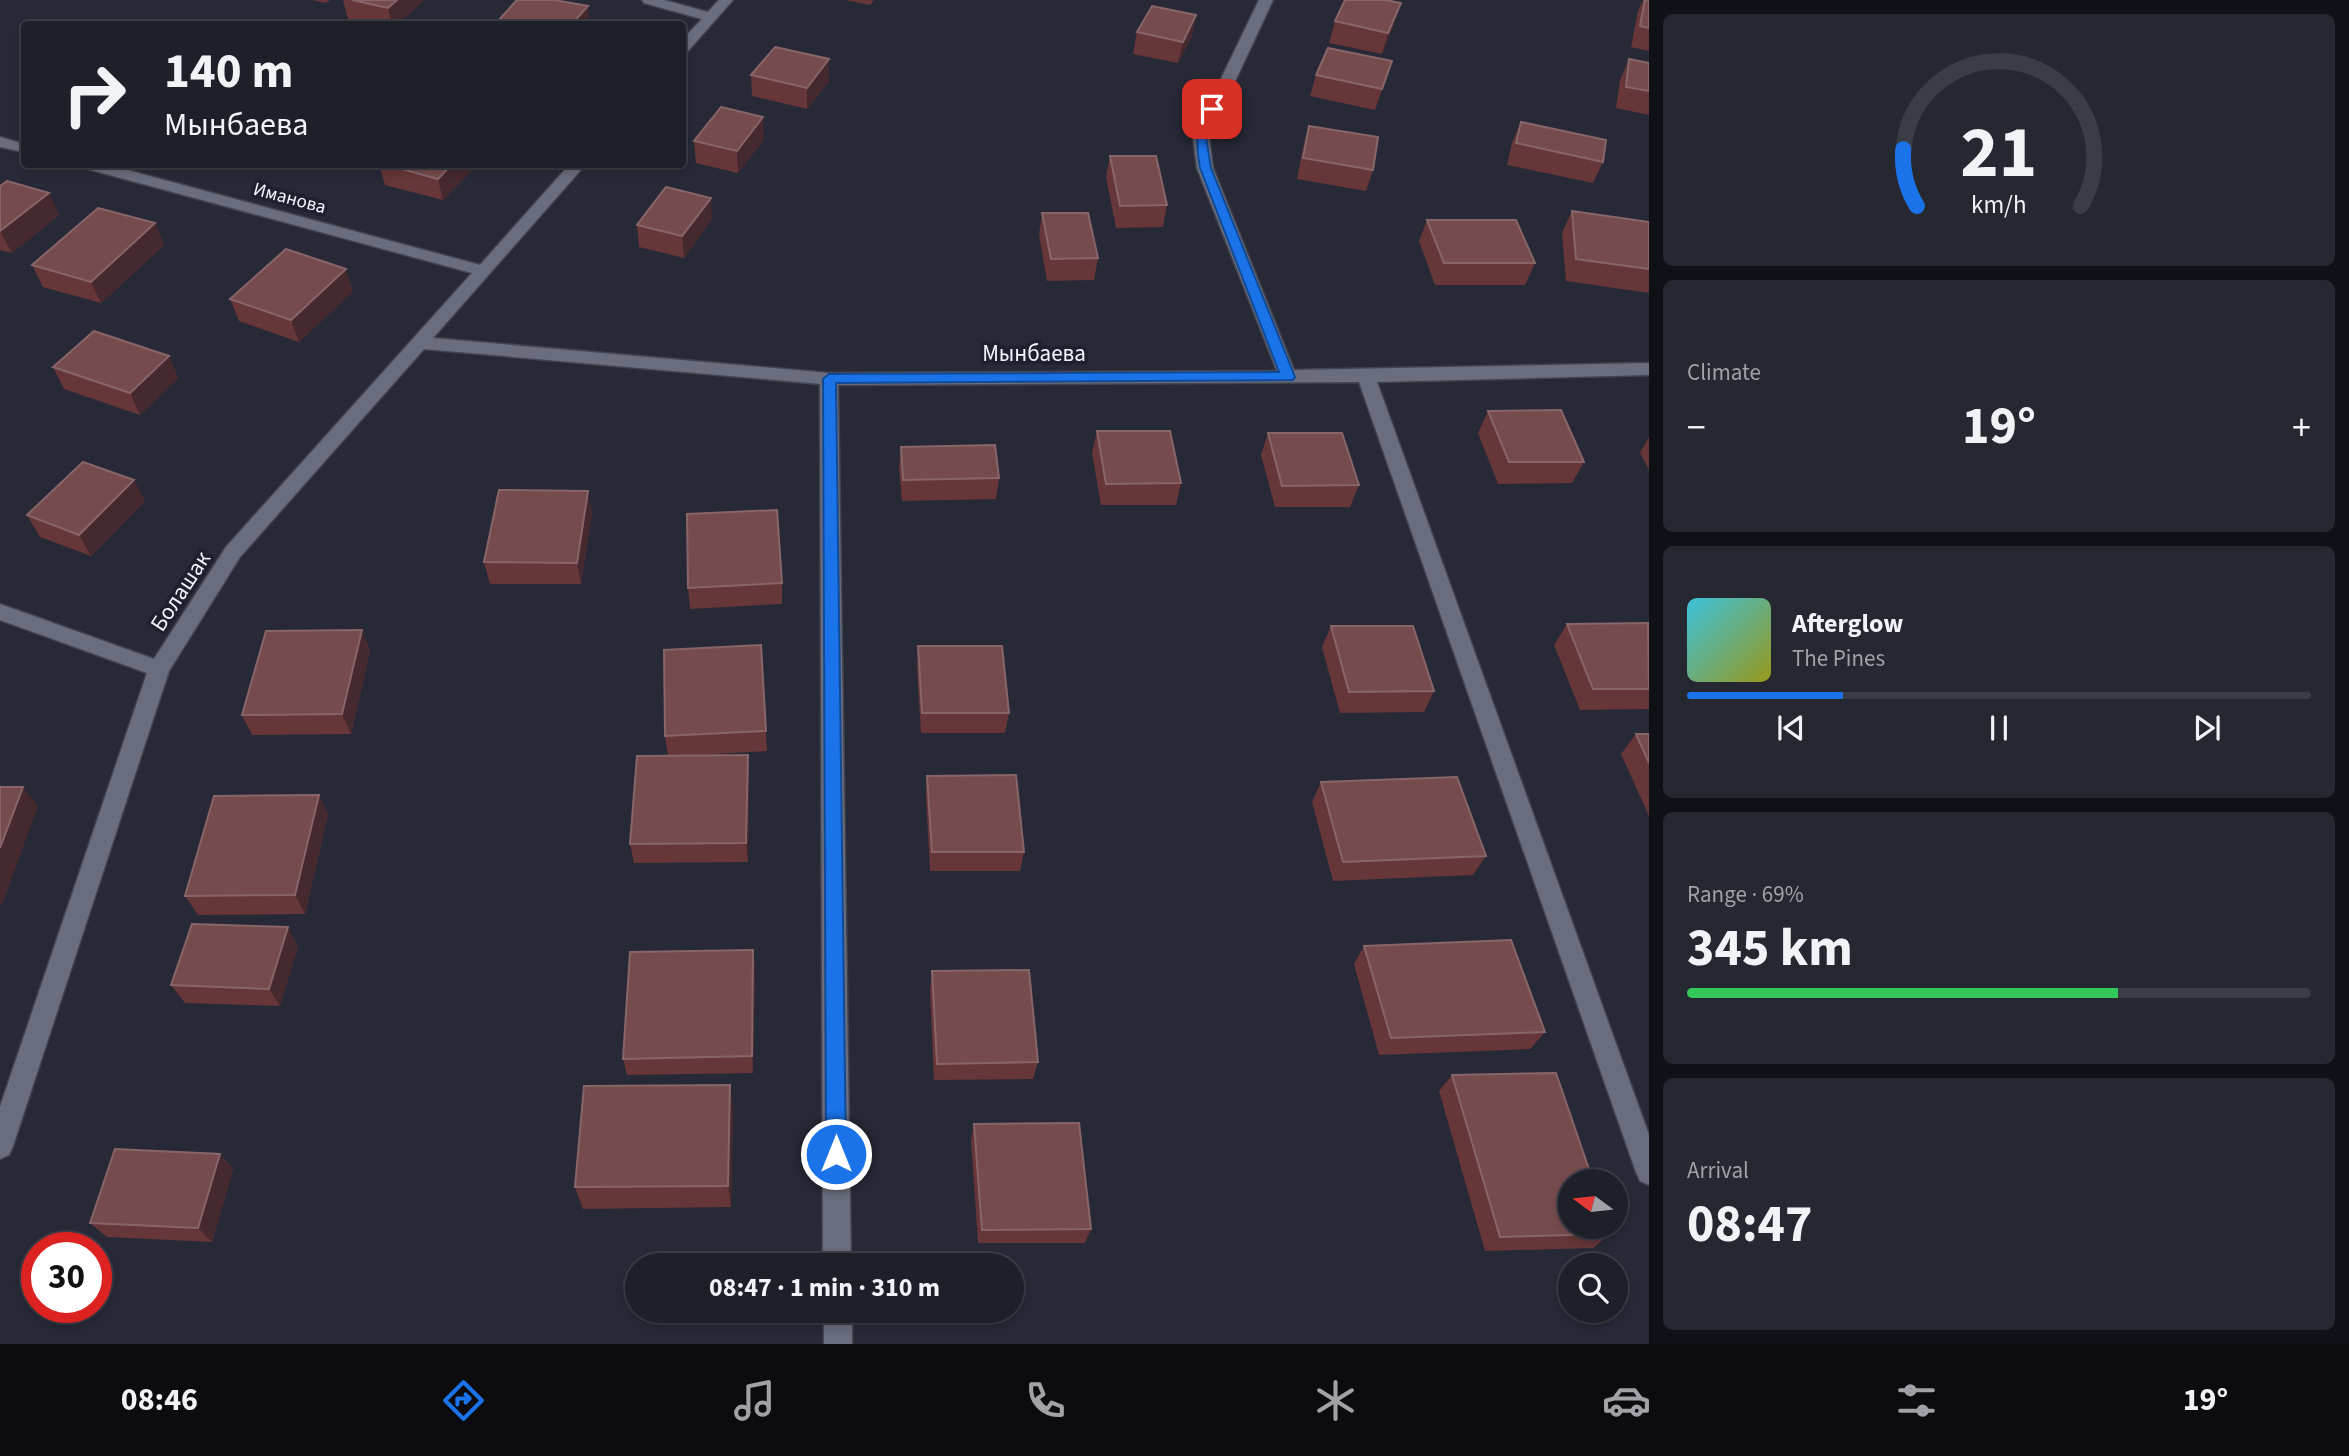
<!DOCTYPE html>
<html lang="en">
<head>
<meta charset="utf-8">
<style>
	:root { --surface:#1d1f29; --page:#252731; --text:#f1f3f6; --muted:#a0a2a8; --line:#3b3d46; --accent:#1a73e8 }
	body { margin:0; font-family:"Source Sans 3",sans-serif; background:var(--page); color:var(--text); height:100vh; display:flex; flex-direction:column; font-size:26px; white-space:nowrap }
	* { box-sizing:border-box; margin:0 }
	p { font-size:23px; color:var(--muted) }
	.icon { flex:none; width:38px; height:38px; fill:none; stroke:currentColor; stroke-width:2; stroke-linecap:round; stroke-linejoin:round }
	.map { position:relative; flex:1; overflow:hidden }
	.sheet { display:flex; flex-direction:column; gap:14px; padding:14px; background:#101117; width:700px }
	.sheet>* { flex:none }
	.hud { position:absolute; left:21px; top:21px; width:665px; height:147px; border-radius:7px; box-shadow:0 4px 10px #0003,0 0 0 2px var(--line); background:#1d1f29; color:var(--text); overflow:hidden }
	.needle { width:46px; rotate:285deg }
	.tools { position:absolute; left:1558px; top:1169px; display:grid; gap:14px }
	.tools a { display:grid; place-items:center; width:70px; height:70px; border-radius:50%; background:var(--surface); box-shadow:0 4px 10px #0003,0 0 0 2px var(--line); font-size:35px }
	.speed { position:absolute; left:21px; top:1232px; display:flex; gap:14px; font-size:35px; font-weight:700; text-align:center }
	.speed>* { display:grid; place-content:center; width:91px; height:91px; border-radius:50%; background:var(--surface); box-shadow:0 4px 10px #0003,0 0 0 2px var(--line); line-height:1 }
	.speed .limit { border:10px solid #d22; background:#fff; color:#111 }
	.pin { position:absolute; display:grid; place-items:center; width:60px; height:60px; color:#fff; margin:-30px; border-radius:14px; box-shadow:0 4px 10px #0006 }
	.me { position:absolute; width:77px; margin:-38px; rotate:0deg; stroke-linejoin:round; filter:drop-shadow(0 0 5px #0008) }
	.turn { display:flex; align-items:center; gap:24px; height:147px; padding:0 28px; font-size:32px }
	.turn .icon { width:91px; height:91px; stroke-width:2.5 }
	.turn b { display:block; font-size:49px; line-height:60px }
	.big { font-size:52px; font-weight:700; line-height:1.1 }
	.sheet .widget { flex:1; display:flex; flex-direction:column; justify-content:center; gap:10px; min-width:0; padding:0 24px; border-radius:10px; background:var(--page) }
	.sheet .dial { align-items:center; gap:0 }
	.dial svg { height:182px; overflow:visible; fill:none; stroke:var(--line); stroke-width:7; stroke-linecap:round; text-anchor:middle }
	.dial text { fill:var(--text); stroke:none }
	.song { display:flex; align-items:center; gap:21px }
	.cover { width:84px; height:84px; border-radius:10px; background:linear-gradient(135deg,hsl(190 70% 55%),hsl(60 70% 35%)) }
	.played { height:7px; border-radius:4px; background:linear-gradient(90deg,var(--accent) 25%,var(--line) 25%) }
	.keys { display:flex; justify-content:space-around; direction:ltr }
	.heat { display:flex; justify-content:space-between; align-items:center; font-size:38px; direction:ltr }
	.charge { height:10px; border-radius:5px; background:linear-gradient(90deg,#34c759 69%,var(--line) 0) }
	.trip { position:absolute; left:625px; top:1253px; width:399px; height:70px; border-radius:35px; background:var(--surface); box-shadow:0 4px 10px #0003,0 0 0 2px var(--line); font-weight:700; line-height:70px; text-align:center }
	.tabs { display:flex; height:112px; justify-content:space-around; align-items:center; background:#0c0c10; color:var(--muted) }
	.tabs .icon { width:49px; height:49px }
	.tabs .on { color:var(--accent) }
	.tabs b { font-size:32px; color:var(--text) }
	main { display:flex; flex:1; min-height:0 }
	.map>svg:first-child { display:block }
</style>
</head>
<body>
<main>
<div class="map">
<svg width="1649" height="1344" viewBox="0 0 1649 1344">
	<rect width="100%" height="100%" fill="#272937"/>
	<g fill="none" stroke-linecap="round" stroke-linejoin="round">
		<defs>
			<g id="minor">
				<polygon points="642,0 664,0 708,12 719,0 733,0 687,52 682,53 682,40 702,19 644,3"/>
				<polygon points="1259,0 1273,0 1209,137 1213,168 1294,370 1649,363 1649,375 1377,382 1649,1135 1649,1185 1640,1181 1636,1172 1359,382 838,385 851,1265 823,1265 820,384 424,349 240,557 169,671 13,1146 9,1155 0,1159 0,1107 147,673 0,620 0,604 154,659 226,547 472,273 80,167 78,164 105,164 480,265 570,164 586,164 433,338 829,373 1277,371 1197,168 1193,137"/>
				<polygon points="0,137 24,144 24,152 0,147"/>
				<rect x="824" y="1311" width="28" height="33"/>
			</g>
		</defs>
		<!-- minor casing -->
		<use href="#minor" stroke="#42444f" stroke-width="3"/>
		<!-- minor -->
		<use href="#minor" fill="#6a6d7d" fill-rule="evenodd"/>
	</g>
	<!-- wall -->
	<g fill="#663638">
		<polygon points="312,0 330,0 326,3"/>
		<polygon points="343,0 424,0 398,24 373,24 348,19"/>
		<polygon points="845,0 874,0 870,5"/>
		<polygon points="1643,0 1649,0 1649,51 1631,47 1638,11"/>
		<polygon points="1196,15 1192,36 1178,63 1133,54 1137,32"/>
		<polygon points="1335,21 1394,24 1382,54 1329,43"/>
		<polygon points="829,59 829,81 807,109 752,96 751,75"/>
		<polygon points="1629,59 1649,63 1649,115 1616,108 1620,80"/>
		<polygon points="1392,61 1375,110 1310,96 1316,75"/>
		<polygon points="1521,122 1603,162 1593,183 1507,165 1512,143"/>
		<polygon points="1309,126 1373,170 1366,191 1297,179 1303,148"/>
		<polygon points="764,139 738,173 696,163 694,141"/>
		<polygon points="1110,156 1167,205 1163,227 1116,228 1106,177"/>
		<polygon points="379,164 478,164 443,200 385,185"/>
		<polygon points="0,186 49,193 59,215 12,253 0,250"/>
		<polygon points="1572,211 1649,222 1649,293 1566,281 1562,233"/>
		<polygon points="1042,213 1098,258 1094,280 1047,281 1039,235"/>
		<polygon points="712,219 684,258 639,247 637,225"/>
		<polygon points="1427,220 1535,263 1525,285 1435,285 1419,241"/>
		<polygon points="155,223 164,245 101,303 43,287 32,265"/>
		<polygon points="353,291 299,342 239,321 230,299"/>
		<polygon points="169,356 178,378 140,415 64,389 53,367"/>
		<polygon points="1488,411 1584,462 1572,483 1498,484 1478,433"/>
		<polygon points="1097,431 1181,483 1176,505 1101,505 1092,453"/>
		<polygon points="1268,433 1359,485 1350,507 1275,507 1261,455"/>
		<polygon points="1649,437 1649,470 1640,453"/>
		<polygon points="901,447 999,478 996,499 902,501 899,468"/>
		<polygon points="145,501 91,556 40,537 27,515"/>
		<polygon points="592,512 581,584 490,584 484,562"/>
		<polygon points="782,583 782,604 690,609 688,588"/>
		<polygon points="1567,624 1649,625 1649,709 1580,710 1554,645"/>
		<polygon points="1331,626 1434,691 1424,712 1340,713 1322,647"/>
		<polygon points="362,630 370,651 351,734 252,735 242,715"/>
		<polygon points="761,645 767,751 679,756 748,755 749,775 748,862 634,863 630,844 668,756 665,736"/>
		<polygon points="918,646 1009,713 1005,733 921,733 917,667"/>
		<polygon points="1636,734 1649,734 1649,816 1621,754"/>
		<polygon points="927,776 1024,852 1020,871 930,871 926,796"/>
		<polygon points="1321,782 1486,856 1473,875 1333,881 1312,802"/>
		<polygon points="328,814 305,914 198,915 185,896"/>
		<polygon points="298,946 280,1006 185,1003 171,985"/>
		<polygon points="1364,946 1545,1032 1530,1049 1379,1055 1354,964"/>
		<polygon points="753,950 755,968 753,1073 627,1075 623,1059"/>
		<polygon points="932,971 1038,1062 1033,1079 934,1080 930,989"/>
		<polygon points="1452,1075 1610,1234 1593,1248 1485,1251 1439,1091"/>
		<polygon points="733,1108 731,1207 583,1209 575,1187"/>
		<polygon points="974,1124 1091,1229 1085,1243 978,1243 971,1140"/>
		<polygon points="220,1154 233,1169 212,1242 107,1237 90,1223"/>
	</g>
	<!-- shaded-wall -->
	<g fill="#46282f">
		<polygon points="397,0 424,0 398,24 392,24 388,8"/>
		<polygon points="1401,3 1394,24 1382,54 1388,33"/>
		<polygon points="588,6 590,24 572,24"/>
		<polygon points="1196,15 1192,36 1178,63 1183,42"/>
		<polygon points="829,59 829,81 807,109 807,88"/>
		<polygon points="763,117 764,139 738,173 737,151"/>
		<polygon points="452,164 478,164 443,200 438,179"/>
		<polygon points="49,193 59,215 12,253 0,231"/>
		<polygon points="711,198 712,219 684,258 682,236"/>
		<polygon points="155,223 164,245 101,303 91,282"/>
		<polygon points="346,269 353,291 299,342 291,320"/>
		<polygon points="169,356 178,378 140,415 130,393"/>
		<polygon points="134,480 145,501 91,556 79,535"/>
		<polygon points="588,491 592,512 581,584 577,563"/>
		<polygon points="362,630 370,651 351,734 342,714"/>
		<polygon points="748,755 749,775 748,862 746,843"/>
		<polygon points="23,787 38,806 2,905 0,903 0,848"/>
		<polygon points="319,795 328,814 305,914 295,895"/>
		<polygon points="288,927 298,946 280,1006 269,989"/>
		<polygon points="753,950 755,968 753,1073 752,1056"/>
		<polygon points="730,1085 733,1108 731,1207 728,1186"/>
		<polygon points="220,1154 233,1169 212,1242 198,1228"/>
	</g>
	<!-- building -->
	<g fill="#754b4d" stroke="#886569" stroke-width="2">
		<polygon points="352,0 397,0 388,8"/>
		<polygon points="517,0 554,0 588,6 572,24 504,24 496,23"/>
		<polygon points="1345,0 1385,0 1401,3 1388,33 1335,21"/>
		<polygon points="1645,0 1649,0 1649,28 1640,26"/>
		<polygon points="1152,6 1196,15 1183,42 1137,32"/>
		<polygon points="775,47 829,59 807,88 751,75"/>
		<polygon points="1328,48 1392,61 1382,89 1316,75"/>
		<polygon points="1629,59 1649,63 1649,91 1626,87"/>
		<polygon points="721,107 763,117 737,151 694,141"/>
		<polygon points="1521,122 1606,140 1603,162 1516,143"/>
		<polygon points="1309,126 1378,137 1373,170 1303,158"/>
		<polygon points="1110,156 1156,156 1167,205 1120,206"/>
		<polygon points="384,164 452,164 438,179"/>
		<polygon points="7,181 49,193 0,231 0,186"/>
		<polygon points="666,187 711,198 682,236 637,225"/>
		<polygon points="98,208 155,223 91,282 32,265"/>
		<polygon points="1572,211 1649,222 1649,269 1576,259"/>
		<polygon points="1042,213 1088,213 1098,258 1051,259"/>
		<polygon points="1427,220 1516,220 1535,263 1444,263"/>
		<polygon points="286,249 346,269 291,320 230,299"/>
		<polygon points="94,331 169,356 130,393 53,367"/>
		<polygon points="1561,410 1584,462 1509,462 1488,411"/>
		<polygon points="1097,431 1170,431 1181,483 1106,484"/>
		<polygon points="1268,433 1342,433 1359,485 1282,486"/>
		<polygon points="995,445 999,478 903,480 901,447"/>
		<polygon points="83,462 134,480 79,535 27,515"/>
		<polygon points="499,490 588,491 577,563 484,562"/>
		<polygon points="777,510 782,583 688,588 687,514"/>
		<polygon points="1648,623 1649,689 1593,689 1567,624"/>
		<polygon points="1331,626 1413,626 1434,691 1349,692"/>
		<polygon points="362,630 342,714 242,715 266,631"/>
		<polygon points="761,645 766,731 665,736 664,650"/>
		<polygon points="918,646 1002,646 1009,713 922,713"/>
		<polygon points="1636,734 1649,734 1649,763"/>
		<polygon points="748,755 746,843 630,844 637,756"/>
		<polygon points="1016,775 1024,852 932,852 927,776"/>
		<polygon points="1457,777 1486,856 1343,862 1321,782"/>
		<polygon points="0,787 23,787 0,848"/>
		<polygon points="319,795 295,895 185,896 214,796"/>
		<polygon points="192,924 288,927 269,989 171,985"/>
		<polygon points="1511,940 1545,1032 1391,1038 1364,946"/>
		<polygon points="753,950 752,1056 623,1059 630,952"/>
		<polygon points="1029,970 1038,1062 937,1064 932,971"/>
		<polygon points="1556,1073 1593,1181 1570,1181 1570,1227 1608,1227 1610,1234 1500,1237 1452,1075"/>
		<polygon points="730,1085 728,1186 575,1187 584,1086"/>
		<polygon points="1079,1123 1091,1229 982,1230 974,1124"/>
		<polygon points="115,1149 220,1154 198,1228 90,1223"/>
	</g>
	<!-- route -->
	<path fill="#1a73e8" stroke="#114b97" stroke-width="2" d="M1212,106l5,3 -11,28 5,31 84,209 -2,3 -457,3 10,771 -3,7 -7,3 -7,-3 -3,-7 -3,-775 6,-5 450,-2 -79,-204c-3,-17 -8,-53 12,-62z"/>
	<g text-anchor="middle" stroke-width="7" stroke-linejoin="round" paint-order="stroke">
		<!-- far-street labels -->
		<g font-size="19" fill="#f2f4fd" stroke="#1d202d">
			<text transform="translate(290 197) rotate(15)" y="7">Иманова</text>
		</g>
		<!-- street labels -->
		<g font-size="23" fill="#f2f4fd" stroke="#1d202d">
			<text x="1034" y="361">Мынбаева</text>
			<text transform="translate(180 591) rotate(-57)" y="8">Болашак</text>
		</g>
	</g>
</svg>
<div class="tools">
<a><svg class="needle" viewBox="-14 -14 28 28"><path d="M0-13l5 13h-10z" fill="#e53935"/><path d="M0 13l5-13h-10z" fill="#a0a2a8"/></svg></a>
<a><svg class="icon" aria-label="search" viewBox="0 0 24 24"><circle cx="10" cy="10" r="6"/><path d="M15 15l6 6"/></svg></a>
</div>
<div class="speed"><div class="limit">30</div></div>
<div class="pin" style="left:1212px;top:109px;background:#d93025"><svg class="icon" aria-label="arrive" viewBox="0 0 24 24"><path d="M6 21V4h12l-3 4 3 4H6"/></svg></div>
<svg class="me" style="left:836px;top:1154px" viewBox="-20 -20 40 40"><circle r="17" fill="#1a73e8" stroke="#fff" stroke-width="3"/><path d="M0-11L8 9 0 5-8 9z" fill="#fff"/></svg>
<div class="trip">08:47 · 1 min · 310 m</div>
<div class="hud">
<div class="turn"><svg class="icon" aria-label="right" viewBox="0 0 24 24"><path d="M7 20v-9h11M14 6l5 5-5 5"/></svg><div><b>140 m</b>Мынбаева</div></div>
</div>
</div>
<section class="sheet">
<div class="widget dial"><svg viewBox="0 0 100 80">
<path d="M14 69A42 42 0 1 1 86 69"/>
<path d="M14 69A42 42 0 0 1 8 44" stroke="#1a73e8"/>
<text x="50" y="56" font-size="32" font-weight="700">21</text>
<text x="50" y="72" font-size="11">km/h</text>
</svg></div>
<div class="widget"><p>Climate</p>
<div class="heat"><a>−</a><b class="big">19°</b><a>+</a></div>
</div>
<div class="widget">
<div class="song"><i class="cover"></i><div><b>Afterglow</b><p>The Pines</p></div></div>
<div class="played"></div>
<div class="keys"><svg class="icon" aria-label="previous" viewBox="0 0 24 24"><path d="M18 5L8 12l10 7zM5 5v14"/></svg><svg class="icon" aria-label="pause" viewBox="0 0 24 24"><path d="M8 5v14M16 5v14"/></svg><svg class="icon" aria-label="next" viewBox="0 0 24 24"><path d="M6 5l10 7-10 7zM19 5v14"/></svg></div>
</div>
<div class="widget"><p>Range · 69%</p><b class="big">345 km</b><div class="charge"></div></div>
<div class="widget"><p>Arrival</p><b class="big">08:47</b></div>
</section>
</main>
<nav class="tabs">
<b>08:46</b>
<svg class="icon on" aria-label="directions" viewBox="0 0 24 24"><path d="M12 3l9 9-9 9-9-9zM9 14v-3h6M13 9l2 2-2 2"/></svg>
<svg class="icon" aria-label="music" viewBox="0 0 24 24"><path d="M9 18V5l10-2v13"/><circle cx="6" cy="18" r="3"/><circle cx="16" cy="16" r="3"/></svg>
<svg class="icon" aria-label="phone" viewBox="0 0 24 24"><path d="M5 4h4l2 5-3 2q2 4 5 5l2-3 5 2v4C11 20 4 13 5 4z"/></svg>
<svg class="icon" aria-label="climate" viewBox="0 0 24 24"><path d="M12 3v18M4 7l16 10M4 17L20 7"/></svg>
<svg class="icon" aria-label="car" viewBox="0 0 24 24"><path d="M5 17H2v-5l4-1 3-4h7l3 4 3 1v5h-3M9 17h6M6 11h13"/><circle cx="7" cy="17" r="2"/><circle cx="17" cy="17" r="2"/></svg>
<svg class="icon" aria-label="filters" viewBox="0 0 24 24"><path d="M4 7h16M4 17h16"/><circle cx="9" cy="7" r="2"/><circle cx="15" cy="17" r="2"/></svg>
<b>19°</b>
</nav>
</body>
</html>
